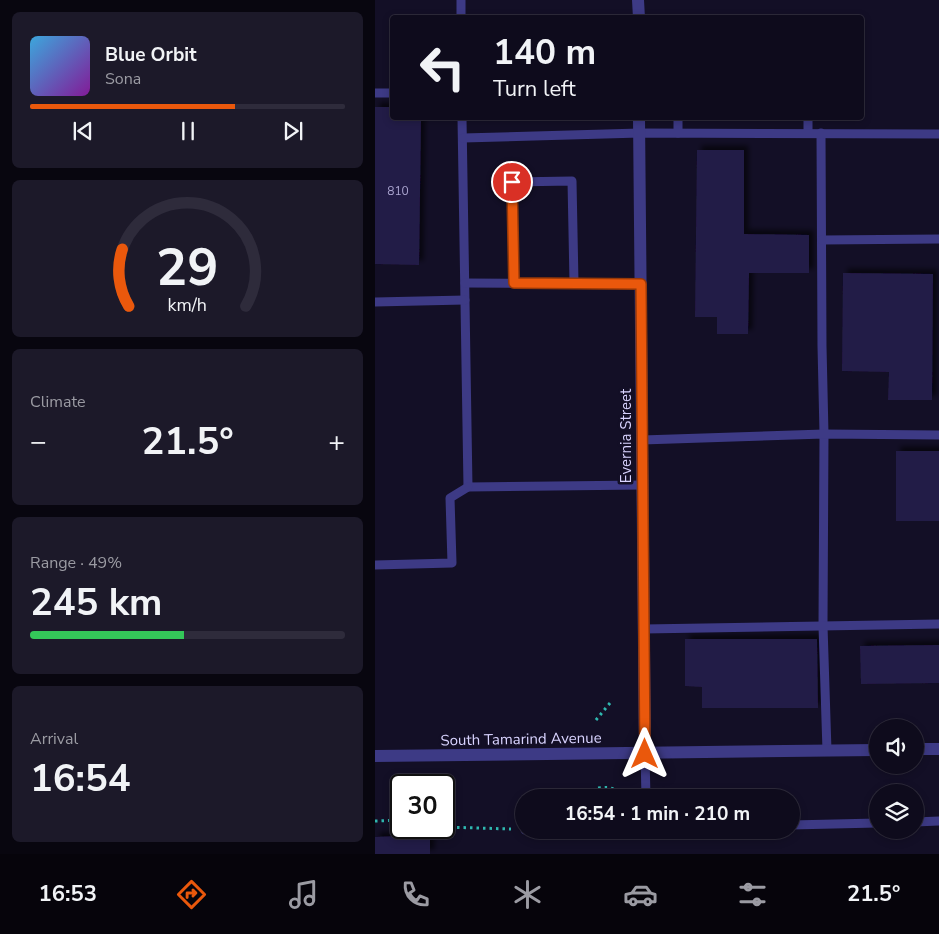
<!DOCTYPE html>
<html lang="en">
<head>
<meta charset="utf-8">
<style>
	:root { --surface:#0e0b1c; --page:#1c1929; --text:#f1f3f6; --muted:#9b9ba3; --line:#2e2b3b; --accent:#ea580c }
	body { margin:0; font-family:"Nunito Sans",sans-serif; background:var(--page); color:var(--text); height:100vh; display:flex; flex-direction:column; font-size:19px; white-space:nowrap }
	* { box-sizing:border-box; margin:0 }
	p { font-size:16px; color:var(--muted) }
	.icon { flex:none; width:28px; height:28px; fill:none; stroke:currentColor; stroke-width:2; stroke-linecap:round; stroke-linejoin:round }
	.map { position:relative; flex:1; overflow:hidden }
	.drawer { display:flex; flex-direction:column; gap:12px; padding:12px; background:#08060f; width:375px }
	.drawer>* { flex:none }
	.top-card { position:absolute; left:15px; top:15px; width:474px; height:105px; border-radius:5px; box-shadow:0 2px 8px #0003,0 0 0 1px var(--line); background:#0e0b1c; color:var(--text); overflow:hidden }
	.tools { position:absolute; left:494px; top:719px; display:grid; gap:10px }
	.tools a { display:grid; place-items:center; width:55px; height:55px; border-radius:50%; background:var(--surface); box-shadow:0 2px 8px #0003,0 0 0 1px var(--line); font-size:25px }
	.speed { position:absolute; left:15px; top:774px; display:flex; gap:10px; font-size:25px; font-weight:700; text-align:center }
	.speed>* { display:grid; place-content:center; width:65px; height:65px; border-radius:50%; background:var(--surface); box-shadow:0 2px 8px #0003,0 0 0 1px var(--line); line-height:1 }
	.speed .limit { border:2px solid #111; border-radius:8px; background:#fff; color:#111 }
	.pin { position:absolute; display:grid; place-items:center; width:42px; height:42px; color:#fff; margin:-21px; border:2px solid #fff; border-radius:50%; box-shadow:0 1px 5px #0007 }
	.me { position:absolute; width:55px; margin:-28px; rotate:0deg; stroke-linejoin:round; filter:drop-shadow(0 0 4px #0008) }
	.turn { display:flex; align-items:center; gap:18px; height:105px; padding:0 20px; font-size:22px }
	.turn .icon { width:65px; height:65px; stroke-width:2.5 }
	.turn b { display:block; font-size:35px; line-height:42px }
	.big { font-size:38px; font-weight:700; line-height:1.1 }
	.drawer .tile { flex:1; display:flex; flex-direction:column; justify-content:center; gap:8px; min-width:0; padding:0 18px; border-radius:8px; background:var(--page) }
	.drawer .dial { align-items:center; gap:0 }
	.dial svg { height:130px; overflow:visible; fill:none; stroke:var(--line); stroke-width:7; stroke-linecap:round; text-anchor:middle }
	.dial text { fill:var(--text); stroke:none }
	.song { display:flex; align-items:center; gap:15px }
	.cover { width:60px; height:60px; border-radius:8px; background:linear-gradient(135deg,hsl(200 70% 55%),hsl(290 70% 35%)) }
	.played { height:5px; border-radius:2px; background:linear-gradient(90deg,var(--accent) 65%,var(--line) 65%) }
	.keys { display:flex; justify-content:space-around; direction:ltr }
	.heat { display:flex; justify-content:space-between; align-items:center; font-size:28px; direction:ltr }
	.charge { height:8px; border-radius:4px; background:linear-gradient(90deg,#34c759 49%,var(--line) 0) }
	.trip { position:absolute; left:140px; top:789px; width:285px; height:50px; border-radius:25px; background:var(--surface); box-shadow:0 2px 8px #0003,0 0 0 1px var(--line); font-weight:700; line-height:50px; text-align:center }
	.tabs { display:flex; height:80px; justify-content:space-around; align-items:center; background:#06040b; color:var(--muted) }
	.tabs .icon { width:35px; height:35px }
	.tabs .on { color:var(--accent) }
	.tabs b { font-size:22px; color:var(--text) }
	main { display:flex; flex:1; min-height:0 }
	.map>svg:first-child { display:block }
</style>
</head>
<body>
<main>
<section class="drawer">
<div class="tile">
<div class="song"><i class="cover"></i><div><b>Blue Orbit</b><p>Sona</p></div></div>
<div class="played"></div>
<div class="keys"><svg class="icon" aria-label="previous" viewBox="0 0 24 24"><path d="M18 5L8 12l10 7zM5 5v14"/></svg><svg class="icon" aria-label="pause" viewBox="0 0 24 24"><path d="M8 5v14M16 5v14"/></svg><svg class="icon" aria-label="next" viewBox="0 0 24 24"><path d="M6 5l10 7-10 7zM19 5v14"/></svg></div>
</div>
<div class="tile dial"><svg viewBox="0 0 100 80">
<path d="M14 69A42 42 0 1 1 86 69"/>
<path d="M14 69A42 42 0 0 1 10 34" stroke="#ea580c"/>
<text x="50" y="56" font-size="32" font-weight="700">29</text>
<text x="50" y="72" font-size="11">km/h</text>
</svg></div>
<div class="tile"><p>Climate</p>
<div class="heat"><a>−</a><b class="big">21.5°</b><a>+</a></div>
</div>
<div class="tile"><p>Range · 49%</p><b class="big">245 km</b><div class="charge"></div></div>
<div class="tile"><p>Arrival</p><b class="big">16:54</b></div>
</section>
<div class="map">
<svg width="564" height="854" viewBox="0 0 564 854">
	<defs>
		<filter id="shadow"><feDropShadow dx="4.5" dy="-4.5" stdDeviation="2.5" flood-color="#0009"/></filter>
	</defs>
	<rect width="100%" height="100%" fill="#130f26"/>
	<!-- building -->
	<g fill="#241b47" filter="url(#shadow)">
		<polygon points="0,107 18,107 18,118 46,118 44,265 0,264"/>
		<polygon points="322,150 369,150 369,234 434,235 434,273 374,273 373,334 342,334 342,317 320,317"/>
		<polygon points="468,273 558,274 557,400 513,400 514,372 467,371"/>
		<rect x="521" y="451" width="43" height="70"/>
		<polygon points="310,639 442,639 443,708 327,708 327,687 310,686"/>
		<polygon points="564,645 564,683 486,684 485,646"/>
		<polygon points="50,835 50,836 55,836 55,854 0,854 0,837"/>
	</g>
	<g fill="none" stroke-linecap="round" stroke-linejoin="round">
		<!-- path -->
		<g stroke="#2fb8b0" stroke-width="3" stroke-dasharray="2.5 4" stroke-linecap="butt">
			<polyline points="221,720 235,703"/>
			<path d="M223,788c13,-1 17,-1 25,10"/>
			<polyline points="0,821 26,820"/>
			<polyline points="69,827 136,829"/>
		</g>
		<!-- service -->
		<g stroke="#3d3a85" stroke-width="9">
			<polyline points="86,0 86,18"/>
			<polyline points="0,93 18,93"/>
			<polyline points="87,118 93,487 268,485"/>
			<polyline points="303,118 303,133"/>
			<polyline points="433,133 433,118"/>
			<polyline points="446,133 447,346 449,434 448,626 452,751"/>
			<polyline points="88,138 265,133 564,134"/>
			<polyline points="447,240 564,239"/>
			<polyline points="90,283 266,284"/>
			<polyline points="139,283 137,182 197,181 199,283"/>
			<polyline points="0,302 90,300"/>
			<polyline points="267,440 449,434 564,435"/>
			<polyline points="0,565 77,563 75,498 93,487"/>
			<polyline points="269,629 564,624"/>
			<polyline points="270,754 271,798"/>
			<polyline points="540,822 564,821"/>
			<polyline points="416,825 502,823"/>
			<polyline points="150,830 164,832 239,830"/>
		</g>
		<!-- minor -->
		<g stroke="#3d3a85" stroke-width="12">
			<polyline points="263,0 264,18"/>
			<polyline points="264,118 270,754"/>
		</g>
		<!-- tertiary -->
		<g stroke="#3d3a85" stroke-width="12">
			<polyline points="540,749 564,749"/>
			<polyline points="0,756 502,750"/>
		</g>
	</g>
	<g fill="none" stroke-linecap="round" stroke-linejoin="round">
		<defs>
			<polyline id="route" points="137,182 139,283 266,284 270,754"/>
		</defs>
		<!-- route casing -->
		<use href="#route" stroke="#983908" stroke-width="12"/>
		<!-- route -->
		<use href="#route" stroke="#ea580c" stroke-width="9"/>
	</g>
	<g text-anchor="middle" stroke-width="5" stroke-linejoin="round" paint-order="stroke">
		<!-- number labels -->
		<g font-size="12" fill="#aca6d1">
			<text x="23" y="195">810</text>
		</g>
		<!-- street labels -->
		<g font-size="15" fill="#d9d4ff" stroke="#130f26">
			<text transform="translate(251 436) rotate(-90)" y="5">Evernia Street</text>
			<text transform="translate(146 739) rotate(-1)" y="5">South Tamarind Avenue</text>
		</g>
	</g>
</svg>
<div class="tools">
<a><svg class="icon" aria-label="sound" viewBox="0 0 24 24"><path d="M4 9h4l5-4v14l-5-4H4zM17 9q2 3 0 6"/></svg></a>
<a><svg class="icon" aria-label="layers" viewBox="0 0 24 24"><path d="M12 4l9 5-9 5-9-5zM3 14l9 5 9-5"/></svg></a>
</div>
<div class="speed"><div class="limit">30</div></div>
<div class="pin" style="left:137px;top:182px;background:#d93025"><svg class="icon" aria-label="arrive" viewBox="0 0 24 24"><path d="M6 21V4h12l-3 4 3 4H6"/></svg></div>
<svg class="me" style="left:270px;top:754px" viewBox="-20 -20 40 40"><path d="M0-17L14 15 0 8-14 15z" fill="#ea580c" stroke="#fff" stroke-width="4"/></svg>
<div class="trip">16:54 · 1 min · 210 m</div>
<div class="top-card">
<div class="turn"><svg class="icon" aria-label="left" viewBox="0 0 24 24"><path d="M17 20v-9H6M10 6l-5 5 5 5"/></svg><div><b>140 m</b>Turn left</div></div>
</div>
</div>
</main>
<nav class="tabs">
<b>16:53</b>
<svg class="icon on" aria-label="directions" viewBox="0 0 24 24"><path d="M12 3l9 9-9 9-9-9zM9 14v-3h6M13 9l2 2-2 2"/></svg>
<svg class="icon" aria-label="music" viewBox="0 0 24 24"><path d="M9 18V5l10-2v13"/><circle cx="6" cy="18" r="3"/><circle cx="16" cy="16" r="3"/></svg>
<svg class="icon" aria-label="phone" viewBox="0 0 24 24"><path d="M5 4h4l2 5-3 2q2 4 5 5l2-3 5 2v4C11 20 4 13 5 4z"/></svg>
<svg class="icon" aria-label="climate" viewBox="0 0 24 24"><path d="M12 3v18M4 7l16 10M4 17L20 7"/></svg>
<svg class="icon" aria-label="car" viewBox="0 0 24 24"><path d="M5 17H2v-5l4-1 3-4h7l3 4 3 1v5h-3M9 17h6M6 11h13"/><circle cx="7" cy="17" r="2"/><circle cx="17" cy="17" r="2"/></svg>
<svg class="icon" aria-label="filters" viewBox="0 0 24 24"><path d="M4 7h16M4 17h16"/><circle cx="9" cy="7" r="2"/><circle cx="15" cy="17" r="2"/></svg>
<b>21.5°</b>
</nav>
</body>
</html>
